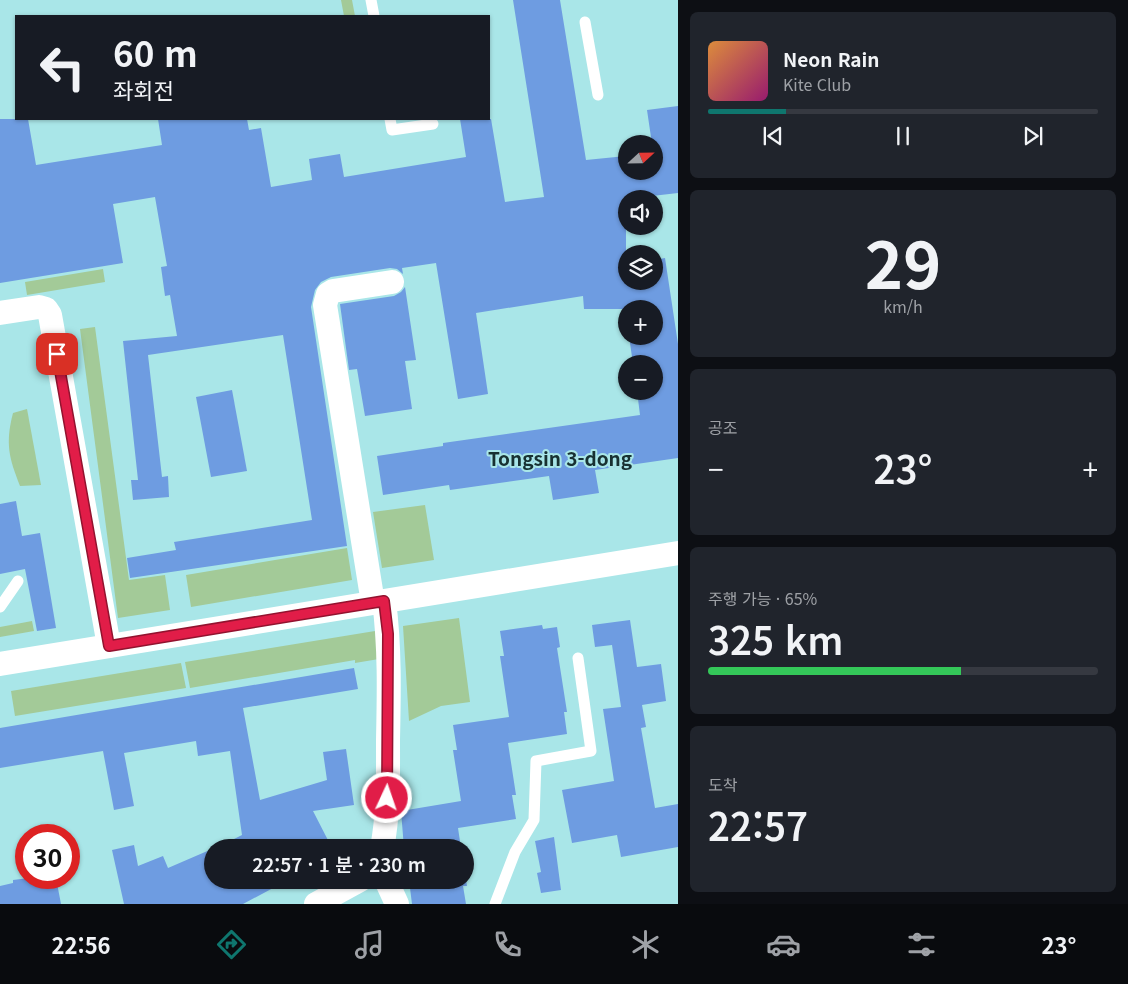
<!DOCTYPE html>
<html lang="ko">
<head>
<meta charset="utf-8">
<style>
	:root { --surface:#171b24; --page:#20242c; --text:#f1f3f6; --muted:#9ea1a6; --line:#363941; --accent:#0f766e }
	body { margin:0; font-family:Georgia,"Noto Sans KR",serif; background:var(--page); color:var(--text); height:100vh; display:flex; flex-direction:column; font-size:19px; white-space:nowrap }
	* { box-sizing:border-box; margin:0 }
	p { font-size:16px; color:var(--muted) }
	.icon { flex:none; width:28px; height:28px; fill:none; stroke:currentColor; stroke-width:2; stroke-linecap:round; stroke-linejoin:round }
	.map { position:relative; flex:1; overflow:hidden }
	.side { display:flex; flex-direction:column; gap:12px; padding:12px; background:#0d0f14; width:450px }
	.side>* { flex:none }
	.banner { position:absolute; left:15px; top:15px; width:475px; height:105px; border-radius:0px; box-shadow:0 1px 4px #0004; background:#171b24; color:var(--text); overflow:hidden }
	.needle { width:32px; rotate:68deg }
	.fabs { position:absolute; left:618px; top:135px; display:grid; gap:10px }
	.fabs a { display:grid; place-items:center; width:45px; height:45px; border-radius:50%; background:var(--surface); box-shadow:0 1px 4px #0004; font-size:25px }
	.speed { position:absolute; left:15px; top:824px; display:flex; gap:10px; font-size:25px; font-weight:700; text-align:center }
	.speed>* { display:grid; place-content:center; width:65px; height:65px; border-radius:50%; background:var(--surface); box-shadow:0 1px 4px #0004; line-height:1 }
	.speed .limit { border:8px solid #d22; background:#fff; color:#111 }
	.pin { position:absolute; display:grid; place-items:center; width:42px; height:42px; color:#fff; margin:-21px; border-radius:10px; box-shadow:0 2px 8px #0006 }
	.me { position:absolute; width:55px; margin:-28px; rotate:3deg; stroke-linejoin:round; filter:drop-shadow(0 0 4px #0008) }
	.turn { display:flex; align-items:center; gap:18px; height:105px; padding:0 15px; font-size:22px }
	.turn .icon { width:65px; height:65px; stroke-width:2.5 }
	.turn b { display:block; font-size:35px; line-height:42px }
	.big { font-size:38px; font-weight:600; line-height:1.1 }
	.side .card { flex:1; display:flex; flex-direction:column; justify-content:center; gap:8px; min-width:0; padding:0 18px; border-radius:8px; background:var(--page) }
	.side .dial { align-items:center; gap:0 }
	.dial b { font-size:65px; line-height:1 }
	.song { display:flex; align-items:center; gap:15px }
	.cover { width:60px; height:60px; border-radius:8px; background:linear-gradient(135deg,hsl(30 70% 55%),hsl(320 70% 35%)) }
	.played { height:5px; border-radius:2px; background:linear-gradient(90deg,var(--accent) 20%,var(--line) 20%) }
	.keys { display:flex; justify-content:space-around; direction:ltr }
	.heat { display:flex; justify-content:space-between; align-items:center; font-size:28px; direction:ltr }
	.charge { height:8px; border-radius:4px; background:linear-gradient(90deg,#34c759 65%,var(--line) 0) }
	.trip { position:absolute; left:204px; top:839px; width:270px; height:50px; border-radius:25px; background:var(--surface); box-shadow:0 1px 4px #0004; font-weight:600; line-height:50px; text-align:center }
	.dock { display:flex; height:80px; justify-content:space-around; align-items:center; background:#090b0e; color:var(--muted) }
	.dock .icon { width:35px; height:35px }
	.dock .selected { color:var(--accent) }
	.dock b { font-size:22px; color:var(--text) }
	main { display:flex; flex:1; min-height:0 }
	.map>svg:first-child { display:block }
</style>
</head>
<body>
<main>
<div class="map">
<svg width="678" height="904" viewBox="0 0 678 904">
	<rect width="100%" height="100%" fill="#a9e6e8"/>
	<!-- green -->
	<g fill="#a3ca98">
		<polygon points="341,0 352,0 355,16 344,16"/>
		<polygon points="103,269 105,282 27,295 25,282"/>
		<polygon points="95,327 129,580 165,575 170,610 118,618 80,329"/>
		<path d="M27,409l14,76 -21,1c-11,-28 -15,-42 -7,-73z"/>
		<polygon points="425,505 434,560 382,568 373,512"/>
		<polygon points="347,548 352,580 191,607 186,575"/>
		<polygon points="459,618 470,702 441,706 409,721 403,626"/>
		<polygon points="32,621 34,631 0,637 0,627"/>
		<polygon points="375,631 379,659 355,663 355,660 190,688 185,662"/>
		<polygon points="181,663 186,688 15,716 11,691"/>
	</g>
	<!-- building -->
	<g fill="#6e9ce1">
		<polygon points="513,0 560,0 586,160 626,156 626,171 654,171 654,144 652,144 647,110 678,106 678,193 626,199 626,253 631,254 626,254 626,281 654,281 654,260 665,258 678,344 678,458 595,470 599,493 553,500 549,476 450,490 449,485 383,495 377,456 443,446 443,443 640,415 637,391 654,391 654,364 633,364 629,336 654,336 654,309 626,309 626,319 625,309 584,309 583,296 476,313 488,394 458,399 436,263 402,268 403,274 397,269 390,268 331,277 321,282 315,290 311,307 347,546 130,578 127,558 176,550 174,542 312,520 283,335 148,355 162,477 168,476 169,497 133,500 131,480 138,480 123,341 177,336 170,295 165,296 161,267 167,266 155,197 113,204 123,263 0,283 0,119 28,119 36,165 162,145 158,119 247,119 249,130 261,128 271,187 312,180 309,159 340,154 344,177 466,157 460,119 491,119 505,202 544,197"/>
		<polygon points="405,287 416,360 405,361 412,409 365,416 357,369 349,370 340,304 394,296 401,292"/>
		<polygon points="232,390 247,471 211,477 196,397"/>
		<polygon points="16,501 22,536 40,533 56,628 37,631 25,569 0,574 0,504"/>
		<polygon points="630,620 637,667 661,664 666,701 642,705 646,727 641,728 655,808 678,804 678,847 621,857 617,835 572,843 562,790 614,781 603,709 621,707 612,645 595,647 592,625"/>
		<polygon points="542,625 543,629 557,627 560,647 557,648 567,712 564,712 567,734 508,743 516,795 512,795 516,819 458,828 461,848 404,848 401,811 461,801 453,750 457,750 453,725 509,717 500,656 504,656 500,631"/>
		<polygon points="354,668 358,689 243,708 260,800 327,780 323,752 346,749 354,805 313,811 332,848 216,848 242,835 230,751 198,756 196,741 124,753 134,806 114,810 103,751 0,768 0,728"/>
		<polygon points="554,837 561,890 541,893 537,873 541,872 535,841"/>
		<polygon points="134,845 138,866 163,856 168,868 212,849 212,880 288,880 243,904 124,904 112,850"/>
		<polygon points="465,874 467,886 463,886 466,904 412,904 409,880 465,880"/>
		<polygon points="29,878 56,878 61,904 0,904 0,886 13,883 13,880"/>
	</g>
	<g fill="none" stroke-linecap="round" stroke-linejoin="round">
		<!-- service -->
		<g stroke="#fff" stroke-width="11">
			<polyline points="371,0 374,16"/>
			<polyline points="585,22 598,95"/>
			<polyline points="390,119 392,130 433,124"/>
			<polyline points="0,607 18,581"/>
			<polyline points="495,904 515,852 534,820 536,761 591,751 578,658"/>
		</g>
		<!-- minor -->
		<g stroke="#fff" stroke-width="24">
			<polyline points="0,313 39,307 46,309 50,315 109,646"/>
			<polyline points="373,603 325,305 328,294 333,291 392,282"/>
			<polyline points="0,664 678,553"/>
			<path d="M382,848c7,-36 6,-73 6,-108 1,-47 2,-93 -4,-139"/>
			<polyline points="386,880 397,904"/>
			<polyline points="316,904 360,880"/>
		</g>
	</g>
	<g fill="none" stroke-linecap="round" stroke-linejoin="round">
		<defs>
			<polyline id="route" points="57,354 109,646 384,601 388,634 387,798"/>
		</defs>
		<!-- route casing -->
		<use href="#route" stroke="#92132f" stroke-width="12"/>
		<!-- route -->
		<use href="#route" stroke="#e11d48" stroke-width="9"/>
	</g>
	<g text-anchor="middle" stroke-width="4" stroke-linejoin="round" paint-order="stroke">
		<!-- quarter labels -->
		<g font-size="19" font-weight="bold" fill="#183132" stroke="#a9e6e8">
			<text x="560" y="466">Tongsin 3-dong</text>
		</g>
	</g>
</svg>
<div class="fabs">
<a><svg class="needle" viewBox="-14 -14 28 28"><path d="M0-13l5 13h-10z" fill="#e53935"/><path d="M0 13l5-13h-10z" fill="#9ea1a6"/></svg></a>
<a><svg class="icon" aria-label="sound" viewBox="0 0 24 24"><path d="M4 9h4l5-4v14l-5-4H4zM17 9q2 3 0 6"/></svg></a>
<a><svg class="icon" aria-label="layers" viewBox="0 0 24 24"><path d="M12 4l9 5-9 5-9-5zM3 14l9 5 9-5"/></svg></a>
<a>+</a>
<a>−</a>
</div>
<div class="speed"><div class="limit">30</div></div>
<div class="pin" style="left:57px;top:354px;background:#d93025"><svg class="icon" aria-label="arrive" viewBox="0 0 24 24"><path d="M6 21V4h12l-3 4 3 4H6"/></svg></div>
<svg class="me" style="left:387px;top:798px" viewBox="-20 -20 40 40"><circle r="17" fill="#e11d48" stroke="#fff" stroke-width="3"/><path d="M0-11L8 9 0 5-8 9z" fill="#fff"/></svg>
<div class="trip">22:57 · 1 분 · 230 m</div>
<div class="banner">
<div class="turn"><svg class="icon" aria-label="left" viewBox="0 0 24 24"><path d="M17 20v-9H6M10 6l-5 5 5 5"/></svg><div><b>60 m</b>좌회전</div></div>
</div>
</div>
<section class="side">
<div class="card">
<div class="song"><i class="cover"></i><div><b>Neon Rain</b><p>Kite Club</p></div></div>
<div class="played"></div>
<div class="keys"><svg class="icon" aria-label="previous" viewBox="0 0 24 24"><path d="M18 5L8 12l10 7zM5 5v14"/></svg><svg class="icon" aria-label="pause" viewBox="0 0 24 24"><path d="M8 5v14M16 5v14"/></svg><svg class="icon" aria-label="next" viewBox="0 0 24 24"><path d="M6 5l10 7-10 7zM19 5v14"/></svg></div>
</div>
<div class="card dial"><b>29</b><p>km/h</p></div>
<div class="card"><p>공조</p>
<div class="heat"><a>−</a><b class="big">23°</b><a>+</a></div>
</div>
<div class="card"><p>주행 가능 · 65%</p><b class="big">325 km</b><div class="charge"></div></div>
<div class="card"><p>도착</p><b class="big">22:57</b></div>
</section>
</main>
<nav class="dock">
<b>22:56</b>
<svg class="icon selected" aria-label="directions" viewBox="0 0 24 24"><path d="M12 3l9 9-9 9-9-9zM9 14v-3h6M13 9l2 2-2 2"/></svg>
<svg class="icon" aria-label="music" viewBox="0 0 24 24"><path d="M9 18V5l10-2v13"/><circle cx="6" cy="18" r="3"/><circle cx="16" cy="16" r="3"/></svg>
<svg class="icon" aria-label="phone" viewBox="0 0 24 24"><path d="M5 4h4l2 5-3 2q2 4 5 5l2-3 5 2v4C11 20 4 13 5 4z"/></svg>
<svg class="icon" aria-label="climate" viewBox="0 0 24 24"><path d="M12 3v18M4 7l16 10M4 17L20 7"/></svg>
<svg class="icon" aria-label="car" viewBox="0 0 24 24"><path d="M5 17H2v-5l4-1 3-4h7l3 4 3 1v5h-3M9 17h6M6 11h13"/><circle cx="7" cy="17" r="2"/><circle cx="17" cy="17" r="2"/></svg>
<svg class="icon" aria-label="filters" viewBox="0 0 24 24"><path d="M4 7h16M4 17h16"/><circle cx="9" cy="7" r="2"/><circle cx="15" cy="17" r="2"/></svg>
<b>23°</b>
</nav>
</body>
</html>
